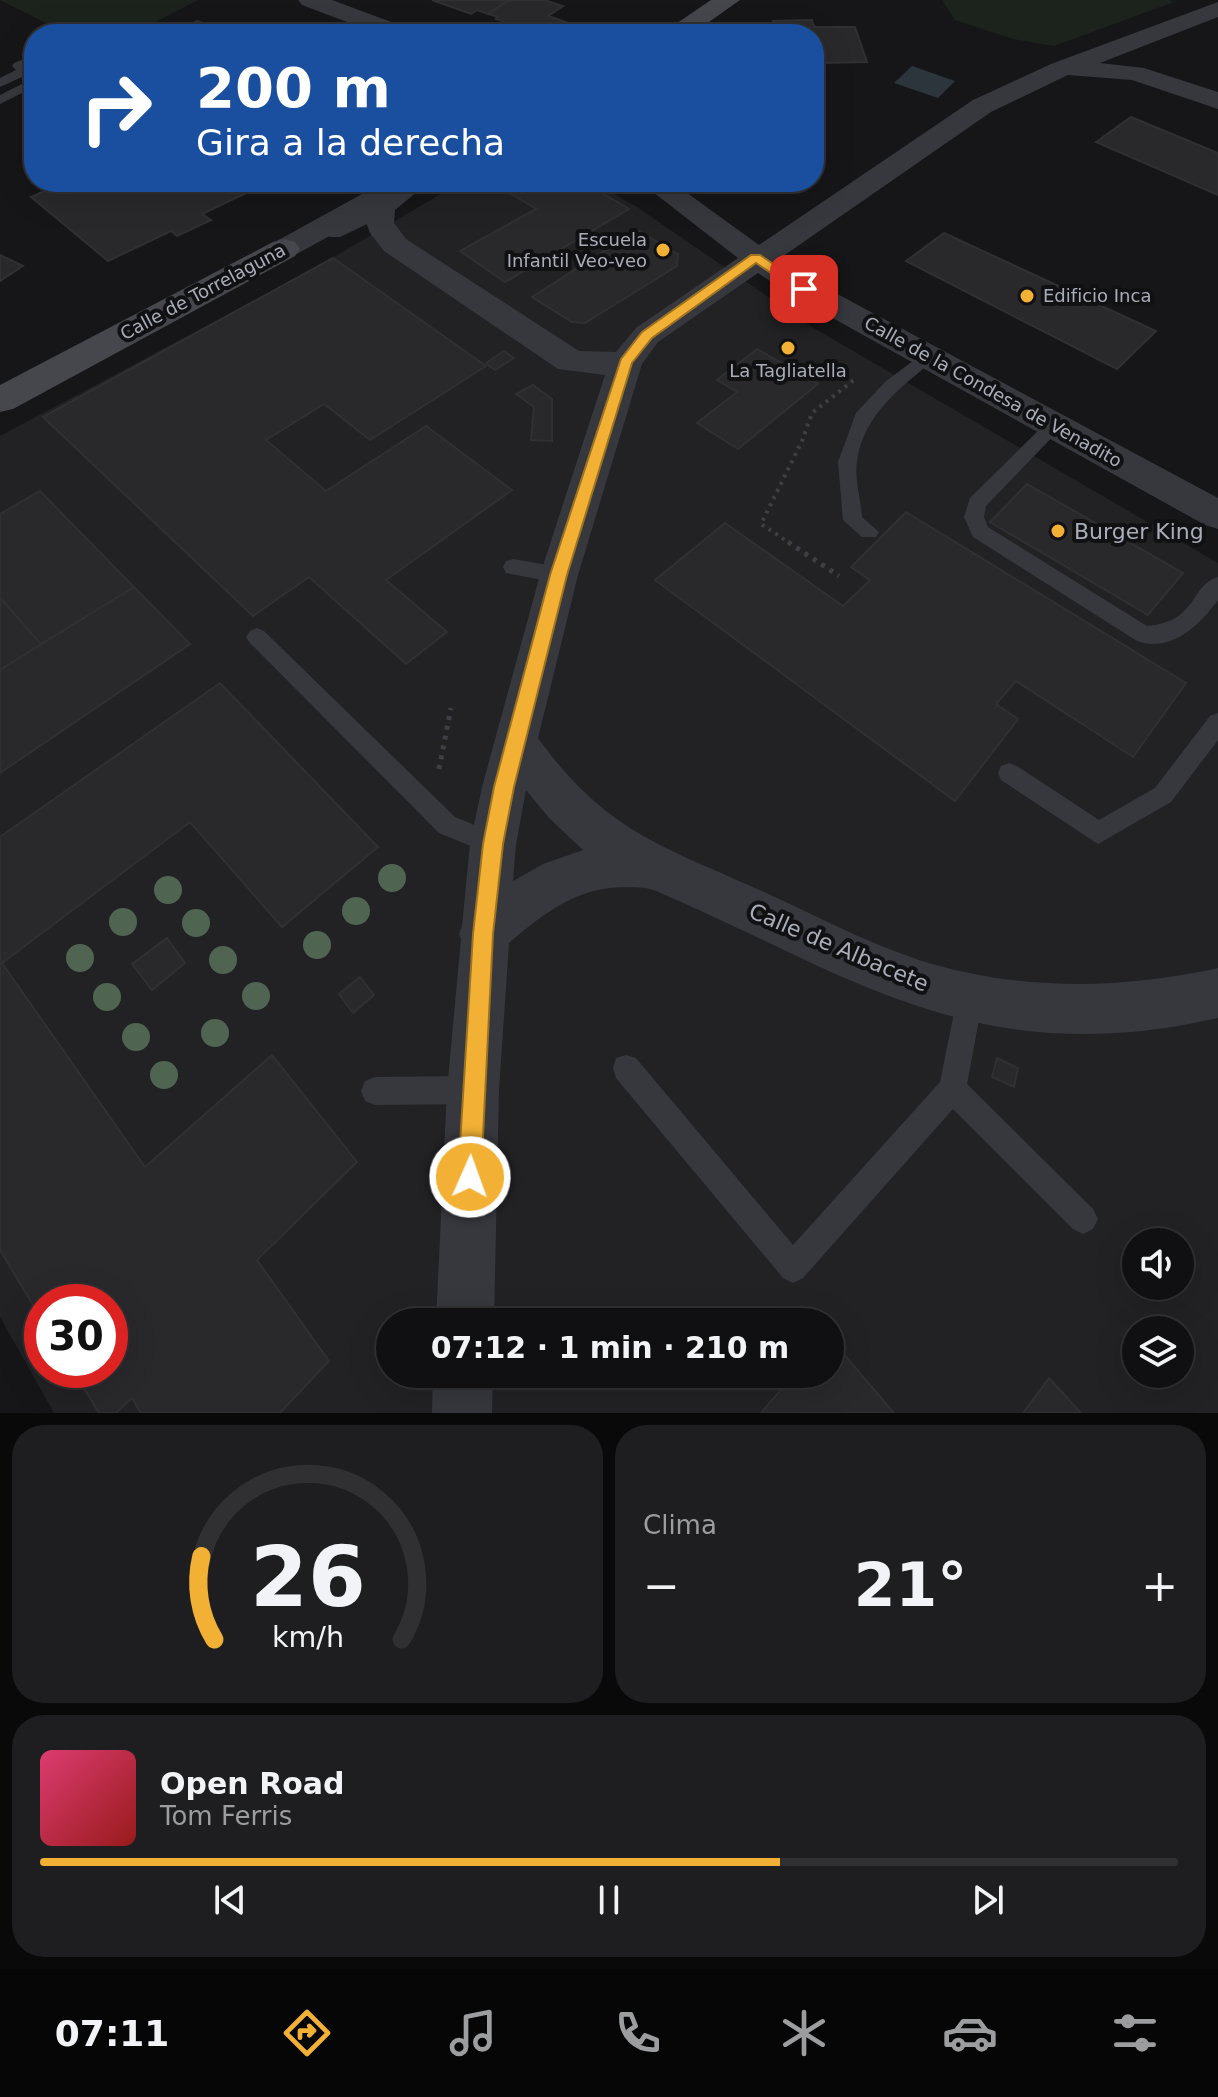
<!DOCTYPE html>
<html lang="es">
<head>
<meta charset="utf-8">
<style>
	:root { --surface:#101012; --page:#1e1e20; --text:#f1f3f6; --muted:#9c9d9f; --line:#303032; --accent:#f2b134 }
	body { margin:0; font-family:"DejaVu Sans",sans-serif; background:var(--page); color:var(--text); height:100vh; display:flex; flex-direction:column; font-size:30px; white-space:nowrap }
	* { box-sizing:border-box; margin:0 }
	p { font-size:26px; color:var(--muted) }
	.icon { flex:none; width:44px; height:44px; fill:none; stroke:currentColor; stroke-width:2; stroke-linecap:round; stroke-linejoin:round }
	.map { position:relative; height:1413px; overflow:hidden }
	.side { display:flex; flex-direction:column; gap:12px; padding:12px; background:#09090a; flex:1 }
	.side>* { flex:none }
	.banner { position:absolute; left:24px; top:24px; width:800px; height:168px; border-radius:32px; box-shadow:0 8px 32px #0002,0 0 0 2px var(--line); background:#1a4fa0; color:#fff; overflow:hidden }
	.buttons { position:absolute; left:1122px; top:1228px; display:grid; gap:16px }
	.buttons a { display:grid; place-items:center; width:72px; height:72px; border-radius:50%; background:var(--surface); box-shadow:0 8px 32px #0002,0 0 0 2px var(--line); font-size:40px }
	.speed { position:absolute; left:24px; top:1284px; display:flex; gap:16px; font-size:40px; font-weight:700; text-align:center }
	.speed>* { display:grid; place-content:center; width:104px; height:104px; border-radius:50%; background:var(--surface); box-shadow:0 8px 32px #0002,0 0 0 2px var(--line); line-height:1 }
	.speed .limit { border:12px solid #d22; background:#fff; color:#111 }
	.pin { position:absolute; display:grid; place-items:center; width:68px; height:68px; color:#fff; margin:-34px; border-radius:16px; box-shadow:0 4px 12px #0006 }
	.me { position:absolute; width:88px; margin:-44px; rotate:2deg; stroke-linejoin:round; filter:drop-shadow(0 0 6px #0008) }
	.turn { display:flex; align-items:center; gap:28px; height:168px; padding:0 40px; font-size:36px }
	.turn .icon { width:104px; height:104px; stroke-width:2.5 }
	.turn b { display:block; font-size:56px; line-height:68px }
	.big { font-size:60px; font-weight:600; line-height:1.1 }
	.side .widget { flex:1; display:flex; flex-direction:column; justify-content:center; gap:12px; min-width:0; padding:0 28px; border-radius:32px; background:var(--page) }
	.side .dial { align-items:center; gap:0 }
	.dial svg { height:208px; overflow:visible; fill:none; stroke:var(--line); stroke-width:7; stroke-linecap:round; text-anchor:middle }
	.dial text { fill:var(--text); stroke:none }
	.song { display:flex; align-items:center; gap:24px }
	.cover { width:96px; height:96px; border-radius:12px; background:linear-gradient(135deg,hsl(340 70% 55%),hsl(0 70% 35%)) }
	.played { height:8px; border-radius:4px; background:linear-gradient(90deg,var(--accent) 65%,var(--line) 65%) }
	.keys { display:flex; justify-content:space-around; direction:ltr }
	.heat { display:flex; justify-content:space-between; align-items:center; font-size:44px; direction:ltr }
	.side .tiles { flex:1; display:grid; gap:12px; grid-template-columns:1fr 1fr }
	.widget:last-child { grid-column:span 2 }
	.trip { position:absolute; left:376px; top:1308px; width:468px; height:80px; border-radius:40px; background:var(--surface); box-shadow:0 8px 32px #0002,0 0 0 2px var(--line); font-weight:600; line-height:80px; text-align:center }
	.tab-bar { display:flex; height:128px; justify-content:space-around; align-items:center; background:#060607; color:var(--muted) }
	.tab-bar .icon { width:56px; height:56px }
	.tab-bar .current { color:var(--accent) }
	.tab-bar b { font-size:36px; color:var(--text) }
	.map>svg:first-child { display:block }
</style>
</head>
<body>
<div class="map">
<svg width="1218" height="1413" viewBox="0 0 1218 1413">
	<rect width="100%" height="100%" fill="#161618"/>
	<!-- built -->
	<path fill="#222225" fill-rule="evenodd" d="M461,182h132l44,25 175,120 406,236v850h-1164l-54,-96v-881l322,-172zM1136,1242h44v44h-44zM42,1302h68v68h-68zM390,1322h440v52h-440zM1136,1330h44v44h-44z"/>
	<!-- green -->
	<g fill="#1c231d">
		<polygon points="0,0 198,0 132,34 68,34"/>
		<polygon points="942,0 1169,0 1174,2 1054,46 1013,39 955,20"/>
	</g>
	<!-- water -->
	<polygon fill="#2c353c" points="912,66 955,81 938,98 894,83"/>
	<!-- building -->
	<g fill="#29292c" stroke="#303034" stroke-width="2">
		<polygon points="432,0 509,0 488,14 477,10 471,14"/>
		<polygon points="509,0 544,0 563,6 548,16 595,32 517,34 522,31 501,23 503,21 496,19 498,17 488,14"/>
		<polygon points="812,20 814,27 855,27 867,62 819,63 822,73 814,73 814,34 776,34 773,21"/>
		<polygon points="197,21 229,34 172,34"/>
		<polygon points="1131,117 1218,153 1218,195 1096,142"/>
		<polygon points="64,182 259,182 263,185 202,214 211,220 177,236 171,231 108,261 31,197"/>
		<polygon points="492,182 583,182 629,209 505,282 460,251 536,209"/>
		<polygon points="637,230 678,254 677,266 585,323 572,322 532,297"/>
		<polygon points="944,233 1156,331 1117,369 906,261"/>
		<polygon points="0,255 23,266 0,281"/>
		<polygon points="333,258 486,366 370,440 324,404 266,440 326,491 426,426 512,490 386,580 447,632 406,664 309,577 253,616 43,417"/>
		<polygon points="757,349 818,384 738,449 697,423 737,392 717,380"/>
		<polygon points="504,351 514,358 495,370 486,363"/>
		<polygon points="533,385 552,399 552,441 531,440 534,407 516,394"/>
		<polygon points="1027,484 1183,573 1148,615 990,522"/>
		<polygon points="40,491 134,587 41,644 0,598 0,514"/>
		<polygon points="906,512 1186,683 1133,757 1016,681 996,704 1018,719 955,801 655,580 725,523 843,606 870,580 851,567"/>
		<polygon points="134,587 190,644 0,773 0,670"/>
		<polygon points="0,598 41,644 0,670"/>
		<polygon points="220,683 378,847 282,927 190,822 2,963 145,1167 272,1055 357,1162 257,1260 329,1361 280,1413 141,1413 132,1398 116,1413 99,1413 73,1370 110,1370 110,1302 42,1302 42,1320 0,1250 0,837"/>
		<polygon points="167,938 185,963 152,990 132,964"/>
		<polygon points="360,977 374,995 353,1013 339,994"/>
		<polygon points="997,1058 1018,1068 1014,1087 992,1077"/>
		<polygon points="830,1338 894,1413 761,1413 794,1374 830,1374"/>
		<polygon points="1049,1378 1081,1413 1023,1413"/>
	</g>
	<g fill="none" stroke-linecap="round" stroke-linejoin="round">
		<!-- path-far1 -->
		<polyline stroke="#3d3f44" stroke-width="4" stroke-dasharray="3 5" stroke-linecap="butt" points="791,544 761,524 802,441 812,413 855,379"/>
		<!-- path -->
		<g stroke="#3d3f44" stroke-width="5" stroke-dasharray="4 6" stroke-linecap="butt">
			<polyline points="788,542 839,576"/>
			<polyline points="439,769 451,708"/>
		</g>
		<!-- lane -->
		<g fill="#37383d" fill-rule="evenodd">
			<polygon points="34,55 34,64 29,66 33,70 31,73 0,87 0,78 16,70 12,66 14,63"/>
			<polygon points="34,78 34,87 0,104 0,95"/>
			<polygon points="379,208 384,210 384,216 340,237 330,237 327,234"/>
			<path d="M928,350l9,6 -3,4c-34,28 -70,54 -77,101 -3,17 4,39 5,56l17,15 -3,5h-14l-19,-17 -5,-58 18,-49 30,-32z"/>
			<path d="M1054,419l6,2 3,4 -3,4 -74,77 -2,11 4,10 159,99c51,-4 42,-40 71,-49v23c-19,26 -47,53 -81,41l-164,-104 -9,-20 6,-19 78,-77z"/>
			<polygon points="513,559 559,567 566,569 569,575 566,581 559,583 506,573 503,567 506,561"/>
			<polygon points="257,628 264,631 455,817 501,836 505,844 501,852 493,855 439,833 250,643 246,637 250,631"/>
			<polygon points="1218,713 1218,740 1171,802 1098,844 1001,780 998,773 1001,766 1009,763 1017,766 1099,820 1155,788 1210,716"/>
			<polygon points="970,985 979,989 983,998 967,1084 1093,1209 1098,1219 1093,1229 1083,1234 1073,1229 953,1109 803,1278 793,1283 783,1278 616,1078 613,1068 616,1058 626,1055 636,1058 793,1245 940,1082 957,998 961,989"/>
			<polygon points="473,1076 483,1080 487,1090 483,1100 473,1104 375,1105 365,1101 361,1091 365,1081 375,1077"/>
		</g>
		<!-- street -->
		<g fill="#37383d" fill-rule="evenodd">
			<polygon points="298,0 332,0 410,29 413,34 379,34 302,5"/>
			<path d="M1218,2v15l-118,46 44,5 74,24v17l-86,-29 -64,-5 -77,37 -212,147 36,23 403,216v31l-13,-4 -412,-229 -35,-23 -100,69 -16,22 -64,211 -40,163c69,95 125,108 226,154 51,23 101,50 155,68 98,31 200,30 299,8v50c-169,38 -282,6 -434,-68 -35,-17 -70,-33 -105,-49 -11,-4 -23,-12 -34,-13 -59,-6 -93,18 -136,55l-10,147 -5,232h-58l11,-232 14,-151 -2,-5 3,-8 8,-82 12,-57 58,-212 65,-200 -47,-6 -174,-118 -14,-18 -6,-16 -69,38 -11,3 -11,-3 -4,-6 4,-6 111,-61h45l-34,28 -1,13 12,16 173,112 37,1 20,-24 102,-70 -98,-76h32l87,63 214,-145 78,-36zM526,790l23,28 34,32 -40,14 -30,17 3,-37z"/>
			<polygon points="433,1374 493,1374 492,1413 432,1413"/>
		</g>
		<!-- secondary -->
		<g fill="#45474d" fill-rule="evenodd">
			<polygon points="711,0 740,0 692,34 661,34"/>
			<polygon points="284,239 295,242 300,249 295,256 13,409 0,412 0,385 273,242"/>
		</g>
	</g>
	<!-- trees -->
	<g fill="#506452">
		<circle cx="392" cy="878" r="14"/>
		<circle cx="168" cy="890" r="14"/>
		<circle cx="356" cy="911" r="14"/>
		<circle cx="123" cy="922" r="14"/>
		<circle cx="196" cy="923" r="14"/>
		<circle cx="317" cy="945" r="14"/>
		<circle cx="80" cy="958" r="14"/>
		<circle cx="223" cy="960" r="14"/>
		<circle cx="256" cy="996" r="14"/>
		<circle cx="107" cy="997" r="14"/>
		<circle cx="215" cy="1033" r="14"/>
		<circle cx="136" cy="1037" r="14"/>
		<circle cx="164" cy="1075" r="14"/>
	</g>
	<!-- route -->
	<polygon fill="#f2b134" stroke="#9d7322" stroke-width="2" points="751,255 760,255 811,289 799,292 756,263 652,338 632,363 567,575 514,787 503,844 493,934 481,1177 478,1185 470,1189 461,1185 458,1177 473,934 483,844 494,787 550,575 621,359 642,332"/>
	<!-- markers -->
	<g fill="#f2b134" stroke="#111113" stroke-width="3">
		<circle cx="663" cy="250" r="8"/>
		<circle cx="1027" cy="296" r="8"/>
		<circle cx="788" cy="348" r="8"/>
		<circle cx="1058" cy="531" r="8"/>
	</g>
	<g text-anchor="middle" stroke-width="8" stroke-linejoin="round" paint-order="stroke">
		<!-- far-poi labels -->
		<g font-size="18" fill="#a8adb8" stroke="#111113" text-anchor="end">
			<text x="647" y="246">Escuela<tspan x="647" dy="21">Infantil Veo-veo</tspan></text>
			<text x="1043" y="302" text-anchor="start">Edificio Inca</text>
			<text x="788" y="377" text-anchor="middle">La Tagliatella</text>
		</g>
		<!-- far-street labels -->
		<g font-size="18" fill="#a8adb8" stroke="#111113">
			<text transform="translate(203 292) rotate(-28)" y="6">Calle de Torrelaguna</text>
			<text transform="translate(993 392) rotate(29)" y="6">Calle de la Condesa de Venadito</text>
		</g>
		<!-- poi labels -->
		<g font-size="22" fill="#a8adb8" stroke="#111113" text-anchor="start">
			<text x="1074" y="539">Burger King</text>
		</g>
		<!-- street labels -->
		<g font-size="22" fill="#a8adb8" stroke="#111113">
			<text transform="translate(839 947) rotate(23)" y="8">Calle de Albacete</text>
		</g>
	</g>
</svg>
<div class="buttons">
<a><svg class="icon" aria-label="sound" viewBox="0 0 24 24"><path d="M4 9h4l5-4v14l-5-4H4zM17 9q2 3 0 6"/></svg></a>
<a><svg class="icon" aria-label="layers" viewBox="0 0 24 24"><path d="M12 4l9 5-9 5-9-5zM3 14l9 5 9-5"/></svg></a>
</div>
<div class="speed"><div class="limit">30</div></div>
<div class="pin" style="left:804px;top:289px;background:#d93025"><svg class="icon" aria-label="arrive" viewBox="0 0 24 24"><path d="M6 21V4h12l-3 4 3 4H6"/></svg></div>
<svg class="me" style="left:470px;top:1177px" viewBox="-20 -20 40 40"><circle r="17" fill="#f2b134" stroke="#fff" stroke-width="3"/><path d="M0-11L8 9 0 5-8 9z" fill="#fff"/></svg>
<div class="trip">07:12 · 1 min · 210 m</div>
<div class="banner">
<div class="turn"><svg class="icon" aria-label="right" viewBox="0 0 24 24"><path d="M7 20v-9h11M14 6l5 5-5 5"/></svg><div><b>200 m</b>Gira a la derecha</div></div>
</div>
</div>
<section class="side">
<div class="tiles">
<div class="widget dial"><svg viewBox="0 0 100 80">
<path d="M14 69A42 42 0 1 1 86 69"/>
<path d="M14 69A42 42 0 0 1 9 37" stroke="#f2b134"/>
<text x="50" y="56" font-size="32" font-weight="700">26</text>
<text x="50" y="72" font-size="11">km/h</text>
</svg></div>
<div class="widget"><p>Clima</p>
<div class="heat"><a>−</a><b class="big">21°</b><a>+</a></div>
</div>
<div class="widget">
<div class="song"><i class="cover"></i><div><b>Open Road</b><p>Tom Ferris</p></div></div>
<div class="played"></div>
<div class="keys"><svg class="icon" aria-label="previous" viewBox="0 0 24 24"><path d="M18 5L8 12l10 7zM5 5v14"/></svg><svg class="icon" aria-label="pause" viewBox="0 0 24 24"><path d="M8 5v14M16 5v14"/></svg><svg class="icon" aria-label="next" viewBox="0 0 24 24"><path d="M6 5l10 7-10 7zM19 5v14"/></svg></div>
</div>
</div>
</section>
<nav class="tab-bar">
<b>07:11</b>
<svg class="icon current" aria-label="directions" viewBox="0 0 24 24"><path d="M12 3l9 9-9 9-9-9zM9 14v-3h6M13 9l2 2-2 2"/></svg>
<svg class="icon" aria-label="music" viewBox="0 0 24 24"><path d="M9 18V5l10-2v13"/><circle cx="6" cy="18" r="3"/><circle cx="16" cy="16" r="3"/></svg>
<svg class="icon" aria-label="phone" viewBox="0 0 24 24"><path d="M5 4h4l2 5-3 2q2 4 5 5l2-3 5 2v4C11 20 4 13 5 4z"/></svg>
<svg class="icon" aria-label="climate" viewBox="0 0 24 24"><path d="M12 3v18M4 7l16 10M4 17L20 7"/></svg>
<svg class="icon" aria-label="car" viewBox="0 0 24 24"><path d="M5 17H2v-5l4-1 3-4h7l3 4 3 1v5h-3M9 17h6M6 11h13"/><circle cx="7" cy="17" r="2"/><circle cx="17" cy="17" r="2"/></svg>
<svg class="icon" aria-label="filters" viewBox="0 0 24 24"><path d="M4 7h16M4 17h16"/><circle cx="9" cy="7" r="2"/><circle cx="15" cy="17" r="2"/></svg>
</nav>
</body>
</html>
